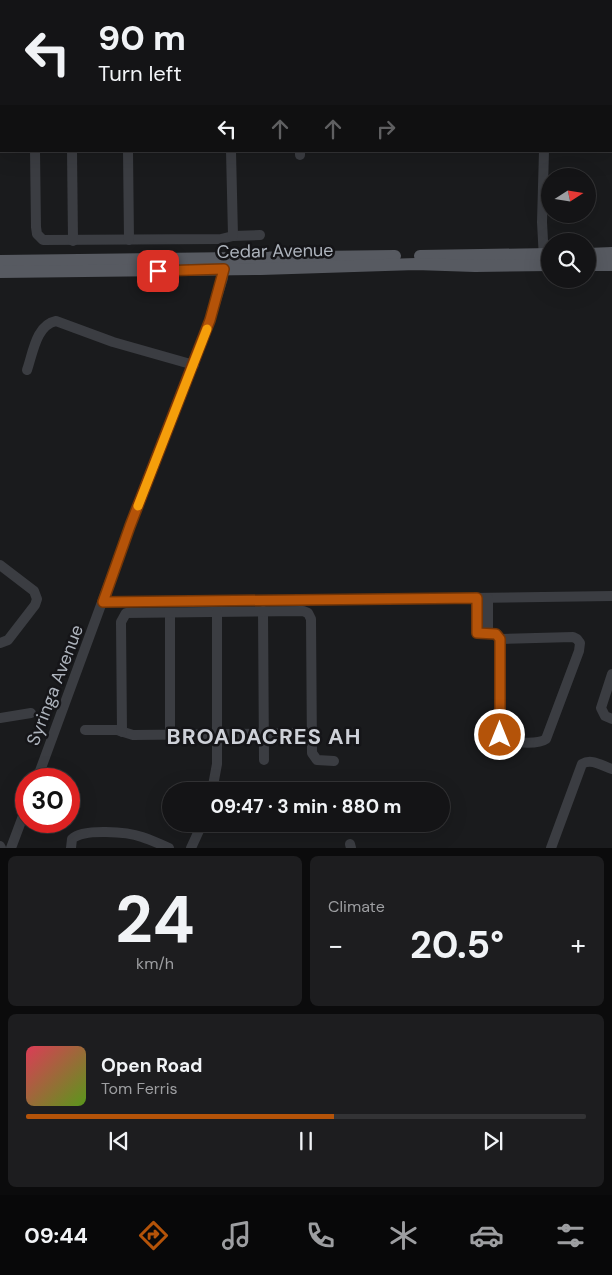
<!DOCTYPE html>
<html lang="en">
<head>
<meta charset="utf-8">
<style>
	:root { --surface:#141416; --page:#1d1d1f; --text:#f1f3f6; --muted:#9d9ea1; --line:#333335; --accent:#b45309 }
	body { margin:0; font-family:"DM Sans",sans-serif; background:var(--page); color:var(--text); height:100vh; display:flex; flex-direction:column; font-size:19px; white-space:nowrap }
	* { box-sizing:border-box; margin:0 }
	p { font-size:16px; color:var(--muted) }
	.icon { flex:none; width:28px; height:28px; fill:none; stroke:currentColor; stroke-width:2; stroke-linecap:round; stroke-linejoin:round }
	.map { position:relative; height:848px; overflow:hidden }
	.drawer { display:flex; flex-direction:column; gap:8px; padding:8px; background:#0b0b0c; flex:1 }
	.drawer>* { flex:none }
	.banner { position:absolute; left:0px; top:0px; width:612px; height:152px; box-shadow:0 5px 20px #0002,0 0 0 1px var(--line); background:#141416; color:var(--text); overflow:hidden }
	.needle { width:32px; rotate:78deg }
	.fabs { position:absolute; left:541px; top:168px; display:grid; gap:10px }
	.fabs a { display:grid; place-items:center; width:55px; height:55px; border-radius:50%; background:var(--surface); box-shadow:0 5px 20px #0002,0 0 0 1px var(--line); font-size:25px }
	.speed { position:absolute; left:15px; top:768px; display:flex; gap:10px; font-size:25px; font-weight:700; text-align:center }
	.speed>* { display:grid; place-content:center; width:65px; height:65px; border-radius:50%; background:var(--surface); box-shadow:0 5px 20px #0002,0 0 0 1px var(--line); line-height:1 }
	.speed .limit { border:8px solid #d22; background:#fff; color:#111 }
	.pin { position:absolute; display:grid; place-items:center; width:42px; height:42px; color:#fff; margin:-21px; border-radius:10px; box-shadow:0 2px 8px #0006 }
	.me { position:absolute; width:55px; margin:-28px; rotate:0deg; stroke-linejoin:round; filter:drop-shadow(0 0 4px #0008) }
	.turn { display:flex; align-items:center; gap:18px; height:105px; padding:0 15px; font-size:22px }
	.turn .icon { width:65px; height:65px; stroke-width:2.5 }
	.turn b { display:block; font-size:35px; line-height:42px }
	.lanes { display:flex; align-items:center; height:48px; padding:0 15px; background:#0003; justify-content:center; gap:25px; direction:ltr }
	.lanes .off { opacity:.35 }
	.big { font-size:38px; font-weight:700; line-height:1.1 }
	.drawer .tile { flex:1; display:flex; flex-direction:column; justify-content:center; gap:8px; min-width:0; padding:0 18px; border-radius:8px; background:var(--page) }
	.drawer .dial { align-items:center; gap:0 }
	.dial b { font-size:65px; line-height:1 }
	.song { display:flex; align-items:center; gap:15px }
	.cover { width:60px; height:60px; border-radius:8px; background:linear-gradient(135deg,hsl(350 70% 55%),hsl(90 70% 35%)) }
	.played { height:5px; border-radius:2px; background:linear-gradient(90deg,var(--accent) 55%,var(--line) 55%) }
	.keys { display:flex; justify-content:space-around; direction:ltr }
	.heat { display:flex; justify-content:space-between; align-items:center; font-size:28px; direction:ltr }
	.drawer .tiles { flex:1; display:grid; gap:8px; grid-template-columns:1fr 1fr }
	.tile:last-child { grid-column:span 2 }
	.trip { position:absolute; left:162px; top:782px; width:288px; height:50px; border-radius:25px; background:var(--surface); box-shadow:0 5px 20px #0002,0 0 0 1px var(--line); font-weight:700; line-height:50px; text-align:center }
	.tabs { display:flex; height:80px; justify-content:space-around; align-items:center; background:#080809; color:var(--muted) }
	.tabs .icon { width:35px; height:35px }
	.tabs .current { color:var(--accent) }
	.tabs b { font-size:22px; color:var(--text) }
	.map>svg:first-child { display:block }
</style>
</head>
<body>
<div class="map">
<svg width="612" height="848" viewBox="0 0 612 848">
	<rect width="100%" height="100%" fill="#1a1b1d"/>
	<g fill="none" stroke-linecap="round" stroke-linejoin="round">
		<!-- minor -->
		<g stroke="#3b3d42" stroke-width="10">
			<polyline points="0,30 1,30"/>
			<polyline points="35,151 36,227 37,234 43,240 221,239 233,236 260,235"/>
			<polyline points="72,151 73,241"/>
			<polyline points="128,151 129,240"/>
			<polyline points="231,151 233,236"/>
			<polyline points="300,151 300,155"/>
			<polyline points="544,259 542,222 544,151"/>
			<path d="M27,370c6,-17 9,-45 29,-49l57,21 81,23"/>
			<polyline points="0,565 34,591 37,599 35,605 8,640 0,643"/>
			<path d="M477,598v35l19,1 4,5 1,99c7,5 37,7 45,1l33,-88 1,-8 -3,-4 -4,-2 -73,2"/>
			<polyline points="103,602 170,602 612,596"/>
			<polyline points="263,611 264,760"/>
			<polyline points="170,613 170,734"/>
			<polyline points="488,634 488,598"/>
			<polyline points="612,674 601,708 605,716 612,719"/>
			<polyline points="0,718 31,713"/>
			<polyline points="85,730 117,730 133,735 312,733"/>
			<polyline points="122,732 121,622 126,613 303,611 308,613 311,619 312,753 317,760 334,761"/>
			<polyline points="37,779 130,526 210,320 223,278 224,263"/>
			<polyline points="212,791 217,764 217,612"/>
			<polyline points="350,844 351,848"/>
			<polyline points="0,846 1,848"/>
			<polyline points="11,848 26,808"/>
			<path d="M71,848l1,-9c11,-11 56,-7 70,-2 9,3 18,7 27,11"/>
			<polyline points="191,848 202,824"/>
			<path d="M551,848l31,-84c10,-6 20,2 30,5"/>
		</g>
		<!-- major -->
		<g stroke="#575a61" stroke-width="12">
			<polyline points="588,254 612,253"/>
			<polyline points="420,256 550,254"/>
			<polyline points="0,261 395,256"/>
			<polyline points="588,265 612,265"/>
			<polyline points="0,272 261,269 416,264 475,266 550,265"/>
		</g>
	</g>
	<g fill="none" stroke-linecap="round" stroke-linejoin="round">
		<defs>
			<polyline id="route" points="158,271 224,269 210,320 130,526 103,602 477,598 477,633 496,634 500,639 500,735"/>
		</defs>
		<!-- route casing -->
		<use href="#route" stroke="#753606" stroke-width="12"/>
		<!-- route -->
		<use href="#route" stroke="#b45309" stroke-width="9"/>
		<!-- slow -->
		<polyline stroke="#f59e0b" stroke-width="9" points="138,506 207,329"/>
	</g>
	<g text-anchor="middle" stroke-width="5" stroke-linejoin="round" paint-order="stroke">
		<!-- street labels -->
		<g font-size="18" fill="#adb3bc" stroke="#151518">
			<text transform="translate(275 251) rotate(-1)" y="6">Cedar Avenue</text>
			<text transform="translate(55 685) rotate(-69)" y="6">Syringa Avenue</text>
		</g>
		<!-- district labels -->
		<g font-size="22" font-weight="bold" letter-spacing="1" fill="#ced1d8" stroke="#151518">
			<text x="264" y="744">BROADACRES AH</text>
		</g>
	</g>
</svg>
<div class="fabs">
<a><svg class="needle" viewBox="-14 -14 28 28"><path d="M0-13l5 13h-10z" fill="#e53935"/><path d="M0 13l5-13h-10z" fill="#9d9ea1"/></svg></a>
<a><svg class="icon" aria-label="search" viewBox="0 0 24 24"><circle cx="10" cy="10" r="6"/><path d="M15 15l6 6"/></svg></a>
</div>
<div class="speed"><div class="limit">30</div></div>
<div class="pin" style="left:158px;top:271px;background:#d93025"><svg class="icon" aria-label="arrive" viewBox="0 0 24 24"><path d="M6 21V4h12l-3 4 3 4H6"/></svg></div>
<svg class="me" style="left:500px;top:735px" viewBox="-20 -20 40 40"><circle r="17" fill="#b45309" stroke="#fff" stroke-width="3"/><path d="M0-11L8 9 0 5-8 9z" fill="#fff"/></svg>
<div class="trip">09:47 · 3 min · 880 m</div>
<div class="banner">
<div class="turn"><svg class="icon" aria-label="left" viewBox="0 0 24 24"><path d="M17 20v-9H6M10 6l-5 5 5 5"/></svg><div><b>90 m</b>Turn left</div></div>
<div class="lanes"><svg class="icon" aria-label="left" viewBox="0 0 24 24"><path d="M17 20v-9H6M10 6l-5 5 5 5"/></svg><svg class="icon off" aria-label="ahead" viewBox="0 0 24 24"><path d="M12 20V5M6 11l6-6 6 6"/></svg><svg class="icon off" aria-label="ahead" viewBox="0 0 24 24"><path d="M12 20V5M6 11l6-6 6 6"/></svg><svg class="icon off" aria-label="right" viewBox="0 0 24 24"><path d="M7 20v-9h11M14 6l5 5-5 5"/></svg></div>
</div>
</div>
<section class="drawer">
<div class="tiles">
<div class="tile dial"><b>24</b><p>km/h</p></div>
<div class="tile"><p>Climate</p>
<div class="heat"><a>−</a><b class="big">20.5°</b><a>+</a></div>
</div>
<div class="tile">
<div class="song"><i class="cover"></i><div><b>Open Road</b><p>Tom Ferris</p></div></div>
<div class="played"></div>
<div class="keys"><svg class="icon" aria-label="previous" viewBox="0 0 24 24"><path d="M18 5L8 12l10 7zM5 5v14"/></svg><svg class="icon" aria-label="pause" viewBox="0 0 24 24"><path d="M8 5v14M16 5v14"/></svg><svg class="icon" aria-label="next" viewBox="0 0 24 24"><path d="M6 5l10 7-10 7zM19 5v14"/></svg></div>
</div>
</div>
</section>
<nav class="tabs">
<b>09:44</b>
<svg class="icon current" aria-label="directions" viewBox="0 0 24 24"><path d="M12 3l9 9-9 9-9-9zM9 14v-3h6M13 9l2 2-2 2"/></svg>
<svg class="icon" aria-label="music" viewBox="0 0 24 24"><path d="M9 18V5l10-2v13"/><circle cx="6" cy="18" r="3"/><circle cx="16" cy="16" r="3"/></svg>
<svg class="icon" aria-label="phone" viewBox="0 0 24 24"><path d="M5 4h4l2 5-3 2q2 4 5 5l2-3 5 2v4C11 20 4 13 5 4z"/></svg>
<svg class="icon" aria-label="climate" viewBox="0 0 24 24"><path d="M12 3v18M4 7l16 10M4 17L20 7"/></svg>
<svg class="icon" aria-label="car" viewBox="0 0 24 24"><path d="M5 17H2v-5l4-1 3-4h7l3 4 3 1v5h-3M9 17h6M6 11h13"/><circle cx="7" cy="17" r="2"/><circle cx="17" cy="17" r="2"/></svg>
<svg class="icon" aria-label="filters" viewBox="0 0 24 24"><path d="M4 7h16M4 17h16"/><circle cx="9" cy="7" r="2"/><circle cx="15" cy="17" r="2"/></svg>
</nav>
</body>
</html>
